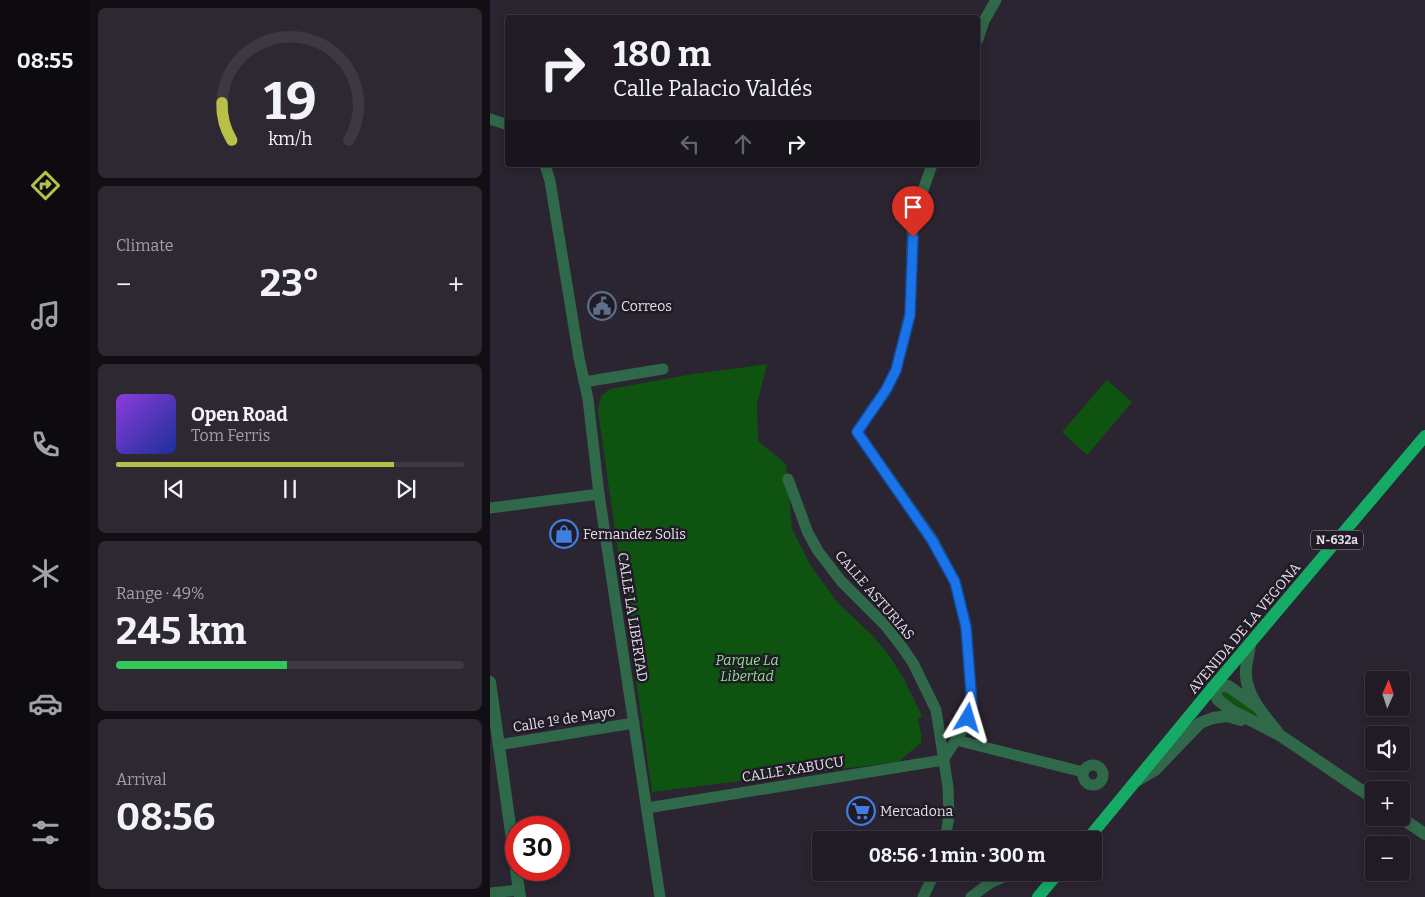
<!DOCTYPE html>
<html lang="en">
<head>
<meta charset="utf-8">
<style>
	:root { --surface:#201b25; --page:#2d2832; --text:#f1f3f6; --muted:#a2a1a7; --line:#3d3942; --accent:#b8c147 }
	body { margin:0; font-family:Bitter,serif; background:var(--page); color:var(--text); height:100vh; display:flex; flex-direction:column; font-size:19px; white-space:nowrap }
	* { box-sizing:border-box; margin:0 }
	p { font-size:16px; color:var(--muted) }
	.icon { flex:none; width:28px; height:28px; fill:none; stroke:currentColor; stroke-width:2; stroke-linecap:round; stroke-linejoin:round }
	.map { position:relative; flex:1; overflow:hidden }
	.panel { display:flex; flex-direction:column; gap:8px; padding:8px; background:#120f14; width:400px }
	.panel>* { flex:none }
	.guide { position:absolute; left:15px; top:15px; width:475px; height:152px; border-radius:5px; box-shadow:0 2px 12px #0003,0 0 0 1px var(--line); background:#201b25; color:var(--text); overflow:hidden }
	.needle { width:32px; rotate:3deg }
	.controls { position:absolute; left:875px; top:671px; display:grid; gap:10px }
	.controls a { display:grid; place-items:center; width:45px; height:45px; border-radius:5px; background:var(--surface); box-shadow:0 2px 12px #0003,0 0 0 1px var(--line); font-size:25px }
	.speed { position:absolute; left:15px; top:816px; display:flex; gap:10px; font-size:25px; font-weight:700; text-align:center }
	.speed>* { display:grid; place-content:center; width:65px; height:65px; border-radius:50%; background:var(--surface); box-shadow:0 2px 12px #0003,0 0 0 1px var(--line); line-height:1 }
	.speed .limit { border:8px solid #d22; background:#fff; color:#111 }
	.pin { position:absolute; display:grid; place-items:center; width:42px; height:42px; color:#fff; margin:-51px -21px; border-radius:50% 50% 50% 0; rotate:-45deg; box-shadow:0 0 5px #0007 }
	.pin .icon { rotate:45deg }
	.me { position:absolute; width:55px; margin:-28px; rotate:7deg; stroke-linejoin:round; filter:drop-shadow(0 0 4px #0008) }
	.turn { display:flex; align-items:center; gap:18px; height:105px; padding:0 25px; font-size:22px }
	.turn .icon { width:65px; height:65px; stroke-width:2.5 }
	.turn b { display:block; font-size:35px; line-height:42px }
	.lanes { display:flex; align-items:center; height:48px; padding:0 25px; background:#0003; justify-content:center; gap:25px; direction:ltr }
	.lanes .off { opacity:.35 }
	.big { font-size:38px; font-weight:700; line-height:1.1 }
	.panel .tile { flex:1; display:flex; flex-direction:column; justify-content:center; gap:8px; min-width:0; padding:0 18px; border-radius:8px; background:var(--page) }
	.panel .dial { align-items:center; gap:0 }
	.dial svg { height:130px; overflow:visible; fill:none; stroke:var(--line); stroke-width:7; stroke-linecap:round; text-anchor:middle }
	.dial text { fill:var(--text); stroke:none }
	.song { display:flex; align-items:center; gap:15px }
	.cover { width:60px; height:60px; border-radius:8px; background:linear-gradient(135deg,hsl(270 70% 55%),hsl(230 70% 35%)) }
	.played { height:5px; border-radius:2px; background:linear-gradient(90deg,var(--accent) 80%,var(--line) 80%) }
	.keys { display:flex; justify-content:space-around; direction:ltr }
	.heat { display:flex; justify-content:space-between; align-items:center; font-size:28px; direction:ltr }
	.charge { height:8px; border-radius:4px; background:linear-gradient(90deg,#34c759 49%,var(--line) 0) }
	.trip { position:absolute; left:322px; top:831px; width:290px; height:50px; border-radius:5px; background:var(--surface); box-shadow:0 2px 12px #0003,0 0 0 1px var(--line); font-weight:700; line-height:50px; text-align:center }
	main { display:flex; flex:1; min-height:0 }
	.tabs { display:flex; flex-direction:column; width:90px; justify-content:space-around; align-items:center; background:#0d0b0f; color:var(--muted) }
	.tabs .icon { width:35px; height:35px }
	.tabs .on { color:var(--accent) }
	.tabs b { font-size:22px; color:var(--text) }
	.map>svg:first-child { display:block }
</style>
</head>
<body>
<main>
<nav class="tabs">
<b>08:55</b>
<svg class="icon on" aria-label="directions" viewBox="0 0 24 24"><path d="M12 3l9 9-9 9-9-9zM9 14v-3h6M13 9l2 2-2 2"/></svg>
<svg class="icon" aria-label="music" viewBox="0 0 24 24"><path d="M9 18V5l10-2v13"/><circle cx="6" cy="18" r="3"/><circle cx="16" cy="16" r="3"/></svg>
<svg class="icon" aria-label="phone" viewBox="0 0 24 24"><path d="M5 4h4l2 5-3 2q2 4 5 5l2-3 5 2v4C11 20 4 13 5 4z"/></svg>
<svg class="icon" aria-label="climate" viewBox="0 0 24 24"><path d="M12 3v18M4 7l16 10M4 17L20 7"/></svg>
<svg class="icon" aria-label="car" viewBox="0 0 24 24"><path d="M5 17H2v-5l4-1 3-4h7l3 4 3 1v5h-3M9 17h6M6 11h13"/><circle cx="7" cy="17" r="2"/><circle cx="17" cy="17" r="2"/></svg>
<svg class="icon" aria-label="filters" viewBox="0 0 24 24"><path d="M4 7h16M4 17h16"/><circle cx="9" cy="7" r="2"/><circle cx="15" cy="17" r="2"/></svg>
</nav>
<section class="panel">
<div class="tile dial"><svg viewBox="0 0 100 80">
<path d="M14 69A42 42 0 1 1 86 69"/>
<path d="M14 69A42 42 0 0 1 8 46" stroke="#b8c147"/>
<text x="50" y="56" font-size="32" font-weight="700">19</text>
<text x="50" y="72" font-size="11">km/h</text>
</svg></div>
<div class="tile"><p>Climate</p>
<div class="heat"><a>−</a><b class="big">23°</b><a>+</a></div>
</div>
<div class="tile">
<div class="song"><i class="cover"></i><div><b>Open Road</b><p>Tom Ferris</p></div></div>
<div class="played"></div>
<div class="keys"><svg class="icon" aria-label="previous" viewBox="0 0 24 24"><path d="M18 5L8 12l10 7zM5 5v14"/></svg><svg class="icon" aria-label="pause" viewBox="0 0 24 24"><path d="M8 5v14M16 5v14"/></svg><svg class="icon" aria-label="next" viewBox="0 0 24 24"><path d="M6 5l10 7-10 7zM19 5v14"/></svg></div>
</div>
<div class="tile"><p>Range · 49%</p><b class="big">245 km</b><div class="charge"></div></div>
<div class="tile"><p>Arrival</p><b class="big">08:56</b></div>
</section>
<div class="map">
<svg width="935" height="897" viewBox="0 0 935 897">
	<rect width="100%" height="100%" fill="#2b2431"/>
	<!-- green -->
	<g fill="#0f5311">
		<polygon points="277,364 267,403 268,441 296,464 302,529 321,566 347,602 384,637 401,658 414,679 432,716 428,719 431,734 431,743 408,762 162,792 108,411 111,396 120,389 203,374"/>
		<polygon points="617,380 642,402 597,455 572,432"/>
		<polygon points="737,691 769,715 770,720 735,700 731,692"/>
	</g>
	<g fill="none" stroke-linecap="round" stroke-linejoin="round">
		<!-- minor -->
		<g stroke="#306949" stroke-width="11">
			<polyline points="488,39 494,21 506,0"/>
			<polyline points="0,119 18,125"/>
			<polyline points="55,165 60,181 89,358 98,399 109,494 170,897"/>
			<polyline points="442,165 423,218 420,315 406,370 396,390 367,432 443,540 465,582 476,627 482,705 477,723 453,760"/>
			<polyline points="94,382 173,369"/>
			<polyline points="298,479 318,533 328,551 351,581 395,625 412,647 423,663 446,710 458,787 459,816 455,840"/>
			<polyline points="0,508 109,494"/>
			<polyline points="466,740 593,772"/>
			<polyline points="8,745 144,723"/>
			<circle cx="603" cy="775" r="10"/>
			<polyline points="157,808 453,760"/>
			<polyline points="0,893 29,890"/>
			<polyline points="433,897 445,872"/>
			<polyline points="481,897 500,883 525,872"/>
		</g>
		<!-- tertiary -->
		<g stroke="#306949" stroke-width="12">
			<path d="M760,644c-1,10 -5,22 -4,32 2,23 20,41 33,58"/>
			<polyline points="0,682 26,868"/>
			<polyline points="768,707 738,686 723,687 728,700 741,710 791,736 884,799"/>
			<polyline points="646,781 665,770 710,723 723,718 737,716 751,720"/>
			<polyline points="911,818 935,834"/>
			<polyline points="26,870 30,897"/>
		</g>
		<!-- primary -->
		<g stroke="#15ab67" stroke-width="12">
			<polyline points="597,840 723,687 935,436"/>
			<polyline points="548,897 569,872"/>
		</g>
	</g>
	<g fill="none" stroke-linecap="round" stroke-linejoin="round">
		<defs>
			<polyline id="route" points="423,237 420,315 406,370 396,390 367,432 442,540 465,582 476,627 482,705 478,718"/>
		</defs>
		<!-- route casing -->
		<use href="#route" stroke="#114b97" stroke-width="12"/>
		<!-- route -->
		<use href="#route" stroke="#1a73e8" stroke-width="9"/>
	</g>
	<!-- icons -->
	<defs>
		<symbol id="civic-ring" viewBox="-11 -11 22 22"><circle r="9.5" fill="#211a27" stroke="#5c6f8a" stroke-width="1.5"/><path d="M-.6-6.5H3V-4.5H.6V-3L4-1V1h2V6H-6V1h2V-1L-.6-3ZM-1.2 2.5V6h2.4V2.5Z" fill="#5c6f8a"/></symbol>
		<symbol id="shop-ring" viewBox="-11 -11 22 22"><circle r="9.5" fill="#211a27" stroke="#3f7fe0" stroke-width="1.5"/><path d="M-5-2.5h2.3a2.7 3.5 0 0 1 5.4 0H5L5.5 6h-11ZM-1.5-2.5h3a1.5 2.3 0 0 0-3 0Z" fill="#3f7fe0"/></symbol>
		<symbol id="supermarket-ring" viewBox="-11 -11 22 22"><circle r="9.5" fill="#211a27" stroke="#3f7fe0" stroke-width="1.5"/><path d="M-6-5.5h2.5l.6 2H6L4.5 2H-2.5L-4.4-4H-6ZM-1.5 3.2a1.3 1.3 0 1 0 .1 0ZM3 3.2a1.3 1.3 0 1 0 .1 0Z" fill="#3f7fe0"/></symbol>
	</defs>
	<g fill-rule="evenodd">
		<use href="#civic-ring" x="96" y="290" width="32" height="32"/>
		<use href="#shop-ring" x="58" y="518" width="32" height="32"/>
		<use href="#supermarket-ring" x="355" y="795" width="32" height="32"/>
	</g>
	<g text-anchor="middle" stroke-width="5" stroke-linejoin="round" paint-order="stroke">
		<!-- shield labels -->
		<rect fill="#211a27" stroke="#a9a3ae" stroke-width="1" x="821" y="530.5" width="52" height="19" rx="4"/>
		<g font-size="12" font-weight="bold" fill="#e3dee8">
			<text x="847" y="544">N-632a</text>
		</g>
		<!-- poi labels -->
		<g font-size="14" fill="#e3dee8" stroke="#211a27" text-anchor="start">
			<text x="131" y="311">Correos</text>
			<text x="93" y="539">Fernandez Solis</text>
			<text x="390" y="816">Mercadona</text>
		</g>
		<!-- street labels -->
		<g font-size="14" fill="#e3dee8" stroke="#211a27">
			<text transform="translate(385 595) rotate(49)" y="5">CALLE ASTURIAS</text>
			<text transform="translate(143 617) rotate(81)" y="5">CALLE LA LIBERTAD</text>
			<text transform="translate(754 628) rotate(-50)" y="5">AVENIDA DE LA VEGONA</text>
			<text transform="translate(74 719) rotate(-9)" y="5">Calle 1º de Mayo</text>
			<text transform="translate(303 769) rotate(-9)" y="5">CALLE XABUCU</text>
		</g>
		<!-- park labels -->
		<g font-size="14" font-style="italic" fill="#8ce488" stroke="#211a27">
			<text x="257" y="665">Parque La<tspan x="257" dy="16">Libertad</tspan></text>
		</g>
	</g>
</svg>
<div class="controls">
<a><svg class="needle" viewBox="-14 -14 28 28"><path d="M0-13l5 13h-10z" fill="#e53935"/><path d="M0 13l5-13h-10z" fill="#a2a1a7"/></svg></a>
<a><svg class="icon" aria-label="sound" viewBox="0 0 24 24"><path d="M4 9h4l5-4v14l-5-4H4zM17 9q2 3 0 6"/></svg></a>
<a>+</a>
<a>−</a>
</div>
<div class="speed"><div class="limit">30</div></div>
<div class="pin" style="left:423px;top:237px;background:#d93025"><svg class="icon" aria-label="arrive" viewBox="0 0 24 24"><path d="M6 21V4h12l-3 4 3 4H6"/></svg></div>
<svg class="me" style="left:478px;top:718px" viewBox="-20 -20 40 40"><path d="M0-17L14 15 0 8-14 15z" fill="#1a73e8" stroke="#fff" stroke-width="4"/></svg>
<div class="trip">08:56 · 1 min · 300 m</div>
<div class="guide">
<div class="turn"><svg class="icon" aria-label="right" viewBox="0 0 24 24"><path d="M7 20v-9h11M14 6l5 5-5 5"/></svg><div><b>180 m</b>Calle Palacio Valdés</div></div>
<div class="lanes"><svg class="icon off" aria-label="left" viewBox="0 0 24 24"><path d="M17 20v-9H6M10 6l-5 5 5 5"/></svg><svg class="icon off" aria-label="ahead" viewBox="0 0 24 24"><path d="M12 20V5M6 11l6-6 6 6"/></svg><svg class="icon" aria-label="right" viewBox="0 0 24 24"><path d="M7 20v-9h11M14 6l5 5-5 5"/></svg></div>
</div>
</div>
</main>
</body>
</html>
